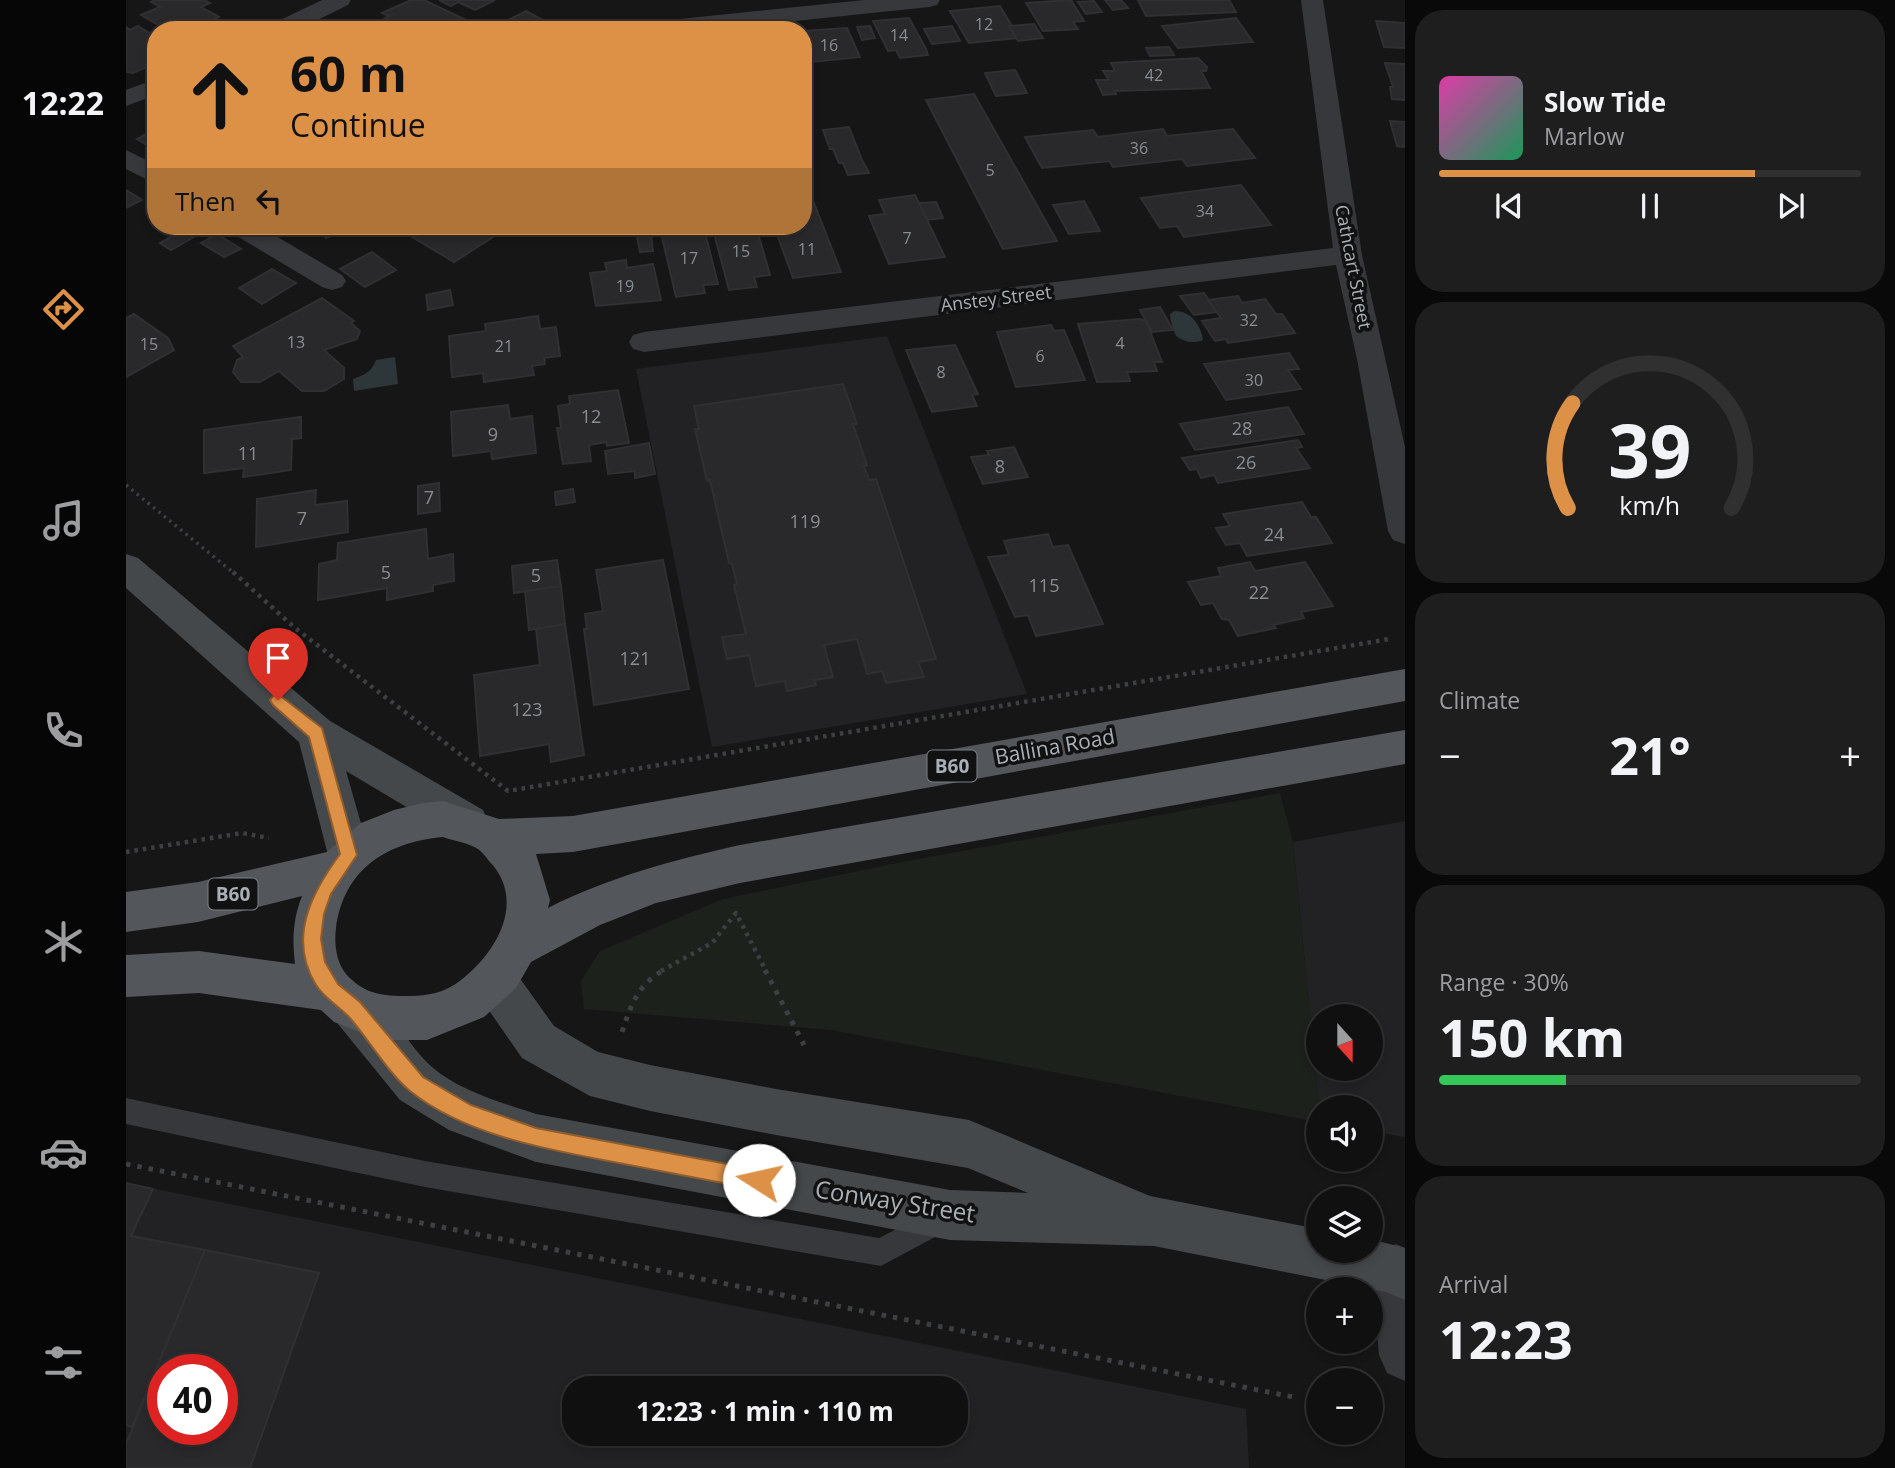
<!DOCTYPE html>
<html lang="en">
<head>
<meta charset="utf-8">
<style>
	:root { --surface:#101011; --page:#1e1e1f; --text:#f1f3f6; --muted:#9c9d9f; --line:#303031; --accent:#dd9147 }
	body { margin:0; font-family:"Open Sans",sans-serif; background:var(--page); color:var(--text); height:100vh; display:flex; flex-direction:column; font-size:26px; white-space:nowrap }
	* { box-sizing:border-box; margin:0 }
	p { font-size:23px; color:var(--muted) }
	.icon { flex:none; width:38px; height:38px; fill:none; stroke:currentColor; stroke-width:2; stroke-linecap:round; stroke-linejoin:round }
	.map { position:relative; flex:1; overflow:hidden }
	.drawer { display:flex; flex-direction:column; gap:10px; padding:10px; background:#090909; width:490px }
	.drawer>* { flex:none }
	.hud { position:absolute; left:21px; top:21px; width:665px; height:214px; border-radius:28px; box-shadow:0 4px 10px #0003,0 0 0 2px var(--line); background:#dd9147; color:#111; overflow:hidden }
	.needle { width:46px; rotate:159deg }
	.controls { position:absolute; left:1180px; top:1004px; display:grid; gap:14px }
	.controls a { display:grid; place-items:center; width:77px; height:77px; border-radius:50%; background:var(--surface); box-shadow:0 4px 10px #0003,0 0 0 2px var(--line); font-size:35px }
	.speed { position:absolute; left:21px; top:1354px; display:flex; gap:14px; font-size:35px; font-weight:700; text-align:center }
	.speed>* { display:grid; place-content:center; width:91px; height:91px; border-radius:50%; background:var(--surface); box-shadow:0 4px 10px #0003,0 0 0 2px var(--line); line-height:1 }
	.speed .limit { border:10px solid #d22; background:#fff; color:#111 }
	.pin { position:absolute; display:grid; place-items:center; width:60px; height:60px; color:#fff; margin:-72px -30px; border-radius:50% 50% 50% 0; rotate:-45deg; box-shadow:0 0 7px #0007 }
	.pin .icon { rotate:45deg }
	.me { position:absolute; width:77px; margin:-38px; rotate:280deg; stroke-linejoin:round; filter:drop-shadow(0 0 5px #0008) }
	.turn { display:flex; align-items:center; gap:24px; height:147px; padding:0 28px; font-size:32px }
	.turn .icon { width:91px; height:91px; stroke-width:2.5 }
	.turn b { display:block; font-size:49px; line-height:60px }
	.then { display:flex; align-items:center; height:66px; padding:0 28px; background:#0003; gap:14px; font-size:26px }
	.big { font-size:52px; font-weight:700; line-height:1.1 }
	.drawer .widget { flex:1; display:flex; flex-direction:column; justify-content:center; gap:10px; min-width:0; padding:0 24px; border-radius:28px; background:var(--page) }
	.drawer .dial { align-items:center; gap:0 }
	.dial svg { height:182px; overflow:visible; fill:none; stroke:var(--line); stroke-width:7; stroke-linecap:round; text-anchor:middle }
	.dial text { fill:var(--text); stroke:none }
	.song { display:flex; align-items:center; gap:21px }
	.cover { width:84px; height:84px; border-radius:10px; background:linear-gradient(135deg,hsl(320 70% 55%),hsl(150 70% 35%)) }
	.played { height:7px; border-radius:4px; background:linear-gradient(90deg,var(--accent) 75%,var(--line) 75%) }
	.keys { display:flex; justify-content:space-around; direction:ltr }
	.heat { display:flex; justify-content:space-between; align-items:center; font-size:38px; direction:ltr }
	.charge { height:10px; border-radius:5px; background:linear-gradient(90deg,#34c759 30%,var(--line) 0) }
	.trip { position:absolute; left:436px; top:1376px; width:406px; height:70px; border-radius:28px; background:var(--surface); box-shadow:0 4px 10px #0003,0 0 0 2px var(--line); font-weight:700; line-height:70px; text-align:center }
	main { display:flex; flex:1; min-height:0 }
	.tab-bar { display:flex; flex-direction:column; width:126px; justify-content:space-around; align-items:center; background:#060607; color:var(--muted) }
	.tab-bar .icon { width:49px; height:49px }
	.tab-bar .active { color:var(--accent) }
	.tab-bar b { font-size:32px; color:var(--text) }
	.map>svg:first-child { display:block }
</style>
</head>
<body>
<main>
<nav class="tab-bar">
<b>12:22</b>
<svg class="icon active" aria-label="directions" viewBox="0 0 24 24"><path d="M12 3l9 9-9 9-9-9zM9 14v-3h6M13 9l2 2-2 2"/></svg>
<svg class="icon" aria-label="music" viewBox="0 0 24 24"><path d="M9 18V5l10-2v13"/><circle cx="6" cy="18" r="3"/><circle cx="16" cy="16" r="3"/></svg>
<svg class="icon" aria-label="phone" viewBox="0 0 24 24"><path d="M5 4h4l2 5-3 2q2 4 5 5l2-3 5 2v4C11 20 4 13 5 4z"/></svg>
<svg class="icon" aria-label="climate" viewBox="0 0 24 24"><path d="M12 3v18M4 7l16 10M4 17L20 7"/></svg>
<svg class="icon" aria-label="car" viewBox="0 0 24 24"><path d="M5 17H2v-5l4-1 3-4h7l3 4 3 1v5h-3M9 17h6M6 11h13"/><circle cx="7" cy="17" r="2"/><circle cx="17" cy="17" r="2"/></svg>
<svg class="icon" aria-label="filters" viewBox="0 0 24 24"><path d="M4 7h16M4 17h16"/><circle cx="9" cy="7" r="2"/><circle cx="15" cy="17" r="2"/></svg>
</nav>
<div class="map">
<svg width="1279" height="1468" viewBox="0 0 1279 1468">
	<rect width="100%" height="100%" fill="#161617"/>
	<!-- built -->
	<g fill="#222224" fill-rule="evenodd">
		<polygon points="761,336 901,694 586,747 510,369"/>
		<path d="M1279,821v316l-35,-6v-23h-51l-26,-266zM1192,1017h52v52h-52z"/>
		<path d="M0,1183l1120,226 3,59h-1123zM37,1370h59v60h-59zM448,1388h382v45h-382z"/>
	</g>
	<!-- green -->
	<polygon fill="#1c211c" points="1154,793 1167,842 1193,1108 1192,1122 705,1030 458,1009 455,981 474,951 597,899 781,861"/>
	<!-- water -->
	<g fill="#2d3639">
		<path d="M1048,311c17,-1 27,15 29,29 -10,4 -18,2 -27,-4 -2,-4 -6,-16 -6,-22z"/>
		<path d="M269,357l3,27 -44,7 -1,-12c11,-4 19,-7 23,-19z"/>
	</g>
	<!-- building -->
	<g fill="#29292b" stroke="#303033" stroke-width="2" fill-rule="evenodd">
		<polygon points="29,0 78,0 84,3 75,7 93,17 66,30 41,30 15,15 34,7 25,2"/>
		<polygon points="285,0 298,0 338,19 317,30 284,30 259,18 263,16 256,13"/>
		<polygon points="313,0 369,0 349,10 332,2 325,6"/>
		<polygon points="945,0 958,21 947,22 952,29 917,31 900,3"/>
		<polygon points="979,0 995,0 1002,8 987,10"/>
		<polygon points="1012,0 1103,0 1110,12 1020,16"/>
		<polygon points="968,1 976,12 960,14 952,2"/>
		<polygon points="874,6 893,38 843,43 824,11"/>
		<polygon points="400,11 417,20 412,22 427,30 362,30"/>
		<polygon points="783,18 800,49 802,55 774,58 770,50 762,51 747,21"/>
		<polygon points="1110,18 1127,42 1052,48 1036,26"/>
		<polygon points="1250,21 1279,23 1279,48 1258,47"/>
		<polygon points="908,24 917,38 892,41 883,26"/>
		<polygon points="12,26 30,37 30,58 26,59 30,63 7,73 0,72 0,27 4,30"/>
		<polygon points="744,26 749,38 736,40 731,27"/>
		<polygon points="826,26 834,41 806,44 798,29"/>
		<polygon points="721,28 734,57 677,63 677,31"/>
		<polygon points="1043,47 1048,55 1024,56 1020,48"/>
		<polygon points="1072,58 1081,67 1080,71 1075,71 1084,88 989,91 990,94 977,95 970,80 983,80 977,71 989,71 985,63"/>
		<polygon points="1259,63 1279,64 1279,100 1266,99 1264,87 1267,87"/>
		<polygon points="889,70 901,93 870,96 859,73"/>
		<polygon points="848,94 931,241 877,249 800,100"/>
		<polygon points="1264,121 1279,122 1279,147 1271,146"/>
		<polygon points="723,127 736,160 743,173 722,175 717,163 713,163 707,149 704,149 697,130"/>
		<polygon points="1037,129 1041,136 1107,129 1129,158 1061,166 1056,159 987,167 983,161 916,168 899,137 967,130 972,137"/>
		<polygon points="24,132 30,136 30,146 26,148 11,139"/>
		<polygon points="677,175 715,272 667,278 648,226 677,226"/>
		<polygon points="1115,185 1145,225 1058,237 1051,226 1034,228 1015,198"/>
		<polygon points="0,190 16,200 0,208"/>
		<polygon points="789,195 819,257 763,264 743,216 759,214 753,200"/>
		<polygon points="958,201 974,231 943,234 927,205"/>
		<polygon points="810,202 817,218 801,220 793,203"/>
		<polygon points="65,226 75,233 45,250 34,243"/>
		<polygon points="188,226 229,226 200,238"/>
		<polygon points="284,226 384,226 328,262 276,231"/>
		<polygon points="521,226 524,227 527,251 514,252 509,227"/>
		<polygon points="586,226 630,226 644,275 628,277 631,287 603,290"/>
		<polygon points="578,228 592,284 577,285 579,293 550,297 535,233"/>
		<polygon points="91,234 115,249 98,257 75,243"/>
		<polygon points="246,252 270,270 239,287 214,269"/>
		<polygon points="500,260 501,268 527,264 535,300 470,306 464,273 481,271 479,263"/>
		<polygon points="146,269 170,283 136,304 113,288"/>
		<polygon points="324,290 327,305 302,310 300,295"/>
		<polygon points="1078,293 1091,312 1068,315 1054,296"/>
		<polygon points="1112,296 1116,303 1139,299 1150,314 1156,314 1169,333 1102,343 1100,339 1089,341 1076,321 1095,318 1082,300"/>
		<polygon points="196,298 228,321 225,323 234,331 231,339 198,350 218,368 218,379 198,391 176,391 153,371 134,382 115,382 107,372 111,360 117,357 107,346"/>
		<polygon points="1034,307 1047,330 1026,332 1014,310"/>
		<polygon points="8,314 42,338 48,350 0,377 0,318"/>
		<polygon points="412,316 414,329 430,327 434,356 418,358 419,364 406,366 408,375 358,382 357,373 326,377 323,336 360,331 359,324"/>
		<polygon points="1014,319 1020,321 1036,362 1028,362 1031,371 1001,372 1004,381 971,382 952,324"/>
		<polygon points="925,325 928,331 938,330 959,380 890,387 871,332"/>
		<polygon points="829,345 852,394 846,395 851,406 806,412 780,350"/>
		<polygon points="1163,353 1173,369 1162,370 1175,389 1100,400 1078,364"/>
		<polygon points="717,384 731,424 727,424 741,465 738,466 743,480 750,479 810,659 792,662 798,677 760,683 756,671 741,674 731,639 698,645 707,677 688,680 690,685 661,691 659,681 630,686 623,655 601,659 596,637 620,634 608,585 611,584 606,564 603,563 584,480 581,481 569,429 573,429 568,406"/>
		<polygon points="492,390 503,443 481,446 480,442 463,445 465,461 437,464 431,428 435,428 432,406 444,404 443,396"/>
		<polygon points="382,405 384,419 406,416 410,453 366,459 365,451 327,456 325,412"/>
		<polygon points="1162,407 1178,434 1069,450 1054,424"/>
		<polygon points="175,417 175,438 166,439 165,470 117,477 118,468 78,473 78,430"/>
		<polygon points="1172,440 1176,447 1170,448 1184,468 1092,483 1088,475 1075,478 1071,469 1064,470 1056,458"/>
		<polygon points="523,443 529,474 509,478 509,471 482,474 479,451"/>
		<polygon points="888,447 902,477 857,484 845,457 863,455 861,451"/>
		<polygon points="313,483 314,511 292,514 292,486"/>
		<polygon points="447,489 449,502 430,505 429,492"/>
		<polygon points="190,490 189,505 221,501 222,532 130,547 131,499"/>
		<polygon points="1176,502 1185,517 1190,517 1206,543 1121,556 1114,543 1100,545 1090,528 1104,526 1097,514"/>
		<polygon points="300,529 302,559 327,554 328,581 307,585 307,591 261,600 261,588 192,600 193,564 211,560 212,543"/>
		<polygon points="922,534 927,547 942,545 977,624 910,636 902,615 889,617 862,557 883,555 878,541"/>
		<polygon points="431,560 435,586 388,593 386,566"/>
		<polygon points="537,560 563,689 468,705 458,629 461,629 459,614 477,611 470,570"/>
		<polygon points="1124,562 1129,571 1179,562 1207,606 1175,612 1178,618 1147,625 1150,628 1112,636 1103,620 1096,619 1087,603 1075,605 1062,582 1095,576 1092,568"/>
		<polygon points="435,586 439,624 403,630 399,591"/>
		<polygon points="439,624 458,755 425,762 423,744 354,756 348,675 414,665 410,629"/>
		<polygon points="0,1183 27,1189 5,1236 79,1250 6,1427 0,1425"/>
		<path d="M79,1250l114,23 -69,195h-124v-24zM37,1370h59v60h-59z"/>
	</g>
	<g fill="none" stroke-linecap="round" stroke-linejoin="round">
		<!-- path-far2 -->
		<polyline stroke="#3d3f42" stroke-width="3.5" stroke-dasharray="2.5 4.5" stroke-linecap="butt" points="0,485 109,574"/>
		<!-- path-far1 -->
		<g stroke="#3d3f42" stroke-width="4.5" stroke-dasharray="3.5 5" stroke-linecap="butt">
			<polyline points="107,572 169,628 382,791 1263,639"/>
			<polyline points="0,852 116,833 143,838"/>
			<polyline points="535,971 586,943 610,913 640,971"/>
		</g>
		<!-- path -->
		<g stroke="#3d3f42" stroke-width="5" stroke-dasharray="4.5 7" stroke-linecap="butt">
			<polyline points="639,970 678,1045"/>
			<path d="M496,1032c9,-27 16,-48 42,-62"/>
			<polyline points="0,1164 1172,1398"/>
		</g>
		<!-- lane -->
		<polygon fill="#37383c" fill-rule="evenodd" points="0,1098 299,1161 753,1238 813,1208 822,1212 826,1221 822,1230 755,1266 299,1187 0,1124"/>
		<!-- street -->
		<g fill="#37383c" fill-rule="evenodd">
			<polygon points="196,0 225,0 222,5 171,30 141,30 144,25"/>
			<polygon points="738,0 814,0 811,5 803,7 584,30 513,29 517,24 525,22"/>
			<polygon points="1175,0 1197,0 1236,255 1279,447 1279,544 1267,540 1262,531 1231,359 1210,265 518,352 507,349 503,342 507,335 518,332 1207,248"/>
			<polygon points="30,79 30,95 0,106 0,90"/>
			<polygon points="0,150 30,165 30,184 0,169"/>
			<polygon points="100,226 133,226 216,275 220,281 216,287 206,290 196,287 104,232"/>
			<polygon points="1270,1244 1279,1248 1279,1381 1261,1373 1253,1355 1245,1269 1252,1251"/>
		</g>
		<!-- secondary -->
		<g fill="#45484b" fill-rule="evenodd">
			<polygon points="0,554 12,558 204,721 357,810 363,823 357,836 343,841 329,836 220,771 244,855 238,868 223,874 208,868 202,855 173,742 0,588"/>
			<path d="M369,960l16,6 43,60 44,26 52,13 126,24 193,31 181,76 168,33v22h52v-12l35,9v52l-19,-8 -232,-46 -204,-6 -414,-78 -87,-32 -49,-30 -62,-76 -6,-16 6,-16 16,-6c36,15 50,57 78,81 27,24 71,36 104,47l414,76 78,3 -60,-25 -192,-33 -126,-24 -60,-15 -68,-38 -43,-62 -6,-15 6,-15z"/>
		</g>
		<!-- primary -->
		<path fill="#53565a" fill-rule="evenodd" d="M1279,669v32l-832,151 -37,2 14,46 -2,8c61,-31 126,-48 192,-63l665,-115v34l-665,119 -84,20 -56,22 -69,37 -15,26 -32,29 -57,23h-47l-46,-18 -13,-12 -122,-17 -73,4v-42l73,-4 96,13c-3,-25 -2,-45 7,-68l-104,26 -72,10v-40l72,-10 129,-30 34,-29 33,-13 29,-7 20,-2 56,18 74,-3zM317,837c11,4 26,6 35,12 4,3 8,8 11,12 40,41 5,97 -35,124 -16,10 -33,11 -51,11 -24,0 -41,-4 -57,-22 -10,-12 -12,-31 -10,-46 8,-59 51,-86 107,-91z"/>
	</g>
	<!-- route -->
	<path fill="#dd9147" stroke="#905e2e" stroke-width="2" d="M152,694l44,34 35,127 -26,39 -7,20 -3,25 4,23 13,22 22,18 63,75 48,28 65,23 223,42 7,3 3,7 -3,7 -7,3c-45,-9 -90,-17 -135,-26 -69,-13 -157,-27 -214,-73 -20,-16 -42,-52 -60,-73 -11,-12 -25,-19 -34,-33 -29,-47 -4,-93 24,-131l-31,-117 -36,-32 -3,-5 3,-4z"/>
	<g text-anchor="middle" stroke-width="7" stroke-linejoin="round" paint-order="stroke">
		<!-- far-number labels -->
		<g font-size="16" fill="#888d92">
			<text x="858" y="30">12</text>
			<text x="773" y="41">14</text>
			<text x="703" y="51">16</text>
			<text x="1028" y="81">42</text>
			<text x="1013" y="154">36</text>
			<text x="864" y="176">5</text>
			<text x="1079" y="217">34</text>
			<text x="781" y="244">7</text>
			<text x="681" y="255">11</text>
			<text x="615" y="257">15</text>
			<text x="563" y="264">17</text>
			<text x="499" y="292">19</text>
			<text x="1123" y="326">32</text>
			<text x="170" y="348">13</text>
			<text x="994" y="349">4</text>
			<text x="23" y="350">15</text>
			<text x="378" y="352">21</text>
			<text x="914" y="362">6</text>
			<text x="815" y="378">8</text>
			<text x="1128" y="386">30</text>
		</g>
		<!-- far-street labels -->
		<g font-size="18" fill="#a9afb6" stroke="#111112">
			<text transform="translate(1227 267) rotate(79)" y="6">Cathcart Street</text>
			<text transform="translate(870 299) rotate(-7)" y="6">Anstey Street</text>
		</g>
		<!-- number labels -->
		<g font-size="18" fill="#888d92">
			<text x="465" y="423">12</text>
			<text x="1116" y="435">28</text>
			<text x="367" y="441">9</text>
			<text x="122" y="460">11</text>
			<text x="1120" y="469">26</text>
			<text x="874" y="473">8</text>
			<text x="303" y="504">7</text>
			<text x="176" y="525">7</text>
			<text x="679" y="528">119</text>
			<text x="1148" y="541">24</text>
			<text x="260" y="579">5</text>
			<text x="410" y="582">5</text>
			<text x="918" y="592">115</text>
			<text x="1133" y="599">22</text>
			<text x="509" y="665">121</text>
			<text x="401" y="716">123</text>
		</g>
		<!-- shield labels -->
		<g fill="#111112" stroke="#7b8085" stroke-width="2">
			<rect x="801.5" y="750.5" width="49" height="31" rx="5"/>
			<rect x="82.5" y="878.5" width="49" height="31" rx="5"/>
		</g>
		<g font-size="19" font-weight="bold" fill="#a9afb6">
			<text x="826" y="773">B60</text>
			<text x="107" y="901">B60</text>
		</g>
		<!-- street labels -->
		<g font-size="21" fill="#a9afb6" stroke="#111112">
			<text transform="translate(929 747) rotate(-10)" y="7">Ballina Road</text>
		</g>
		<!-- near-street labels -->
		<g font-size="24" fill="#a9afb6" stroke="#111112">
			<text transform="translate(769 1202) rotate(9)" y="8">Conway Street</text>
		</g>
	</g>
</svg>
<div class="controls">
<a><svg class="needle" viewBox="-14 -14 28 28"><path d="M0-13l5 13h-10z" fill="#e53935"/><path d="M0 13l5-13h-10z" fill="#9c9d9f"/></svg></a>
<a><svg class="icon" aria-label="sound" viewBox="0 0 24 24"><path d="M4 9h4l5-4v14l-5-4H4zM17 9q2 3 0 6"/></svg></a>
<a><svg class="icon" aria-label="layers" viewBox="0 0 24 24"><path d="M12 4l9 5-9 5-9-5zM3 14l9 5 9-5"/></svg></a>
<a>+</a>
<a>−</a>
</div>
<div class="speed"><div class="limit">40</div></div>
<div class="pin" style="left:152px;top:700px;background:#d93025"><svg class="icon" aria-label="arrive" viewBox="0 0 24 24"><path d="M6 21V4h12l-3 4 3 4H6"/></svg></div>
<svg class="me" style="left:633px;top:1180px" viewBox="-20 -20 40 40"><circle r="19" fill="#fff"/><path d="M0-13L10 11 0 6-10 11z" fill="#dd9147"/></svg>
<div class="trip">12:23 · 1 min · 110 m</div>
<div class="hud">
<div class="turn"><svg class="icon" aria-label="ahead" viewBox="0 0 24 24"><path d="M12 20V5M6 11l6-6 6 6"/></svg><div><b>60 m</b>Continue</div></div>
<div class="then">Then<svg class="icon" aria-label="left" viewBox="0 0 24 24"><path d="M17 20v-9H6M10 6l-5 5 5 5"/></svg></div>
</div>
</div>
<section class="drawer">
<div class="widget">
<div class="song"><i class="cover"></i><div><b>Slow Tide</b><p>Marlow</p></div></div>
<div class="played"></div>
<div class="keys"><svg class="icon" aria-label="previous" viewBox="0 0 24 24"><path d="M18 5L8 12l10 7zM5 5v14"/></svg><svg class="icon" aria-label="pause" viewBox="0 0 24 24"><path d="M8 5v14M16 5v14"/></svg><svg class="icon" aria-label="next" viewBox="0 0 24 24"><path d="M6 5l10 7-10 7zM19 5v14"/></svg></div>
</div>
<div class="widget dial"><svg viewBox="0 0 100 80">
<path d="M14 69A42 42 0 1 1 86 69"/>
<path d="M14 69A42 42 0 0 1 16 23" stroke="#dd9147"/>
<text x="50" y="56" font-size="32" font-weight="700">39</text>
<text x="50" y="72" font-size="11">km/h</text>
</svg></div>
<div class="widget"><p>Climate</p>
<div class="heat"><a>−</a><b class="big">21°</b><a>+</a></div>
</div>
<div class="widget"><p>Range · 30%</p><b class="big">150 km</b><div class="charge"></div></div>
<div class="widget"><p>Arrival</p><b class="big">12:23</b></div>
</section>
</main>
</body>
</html>
